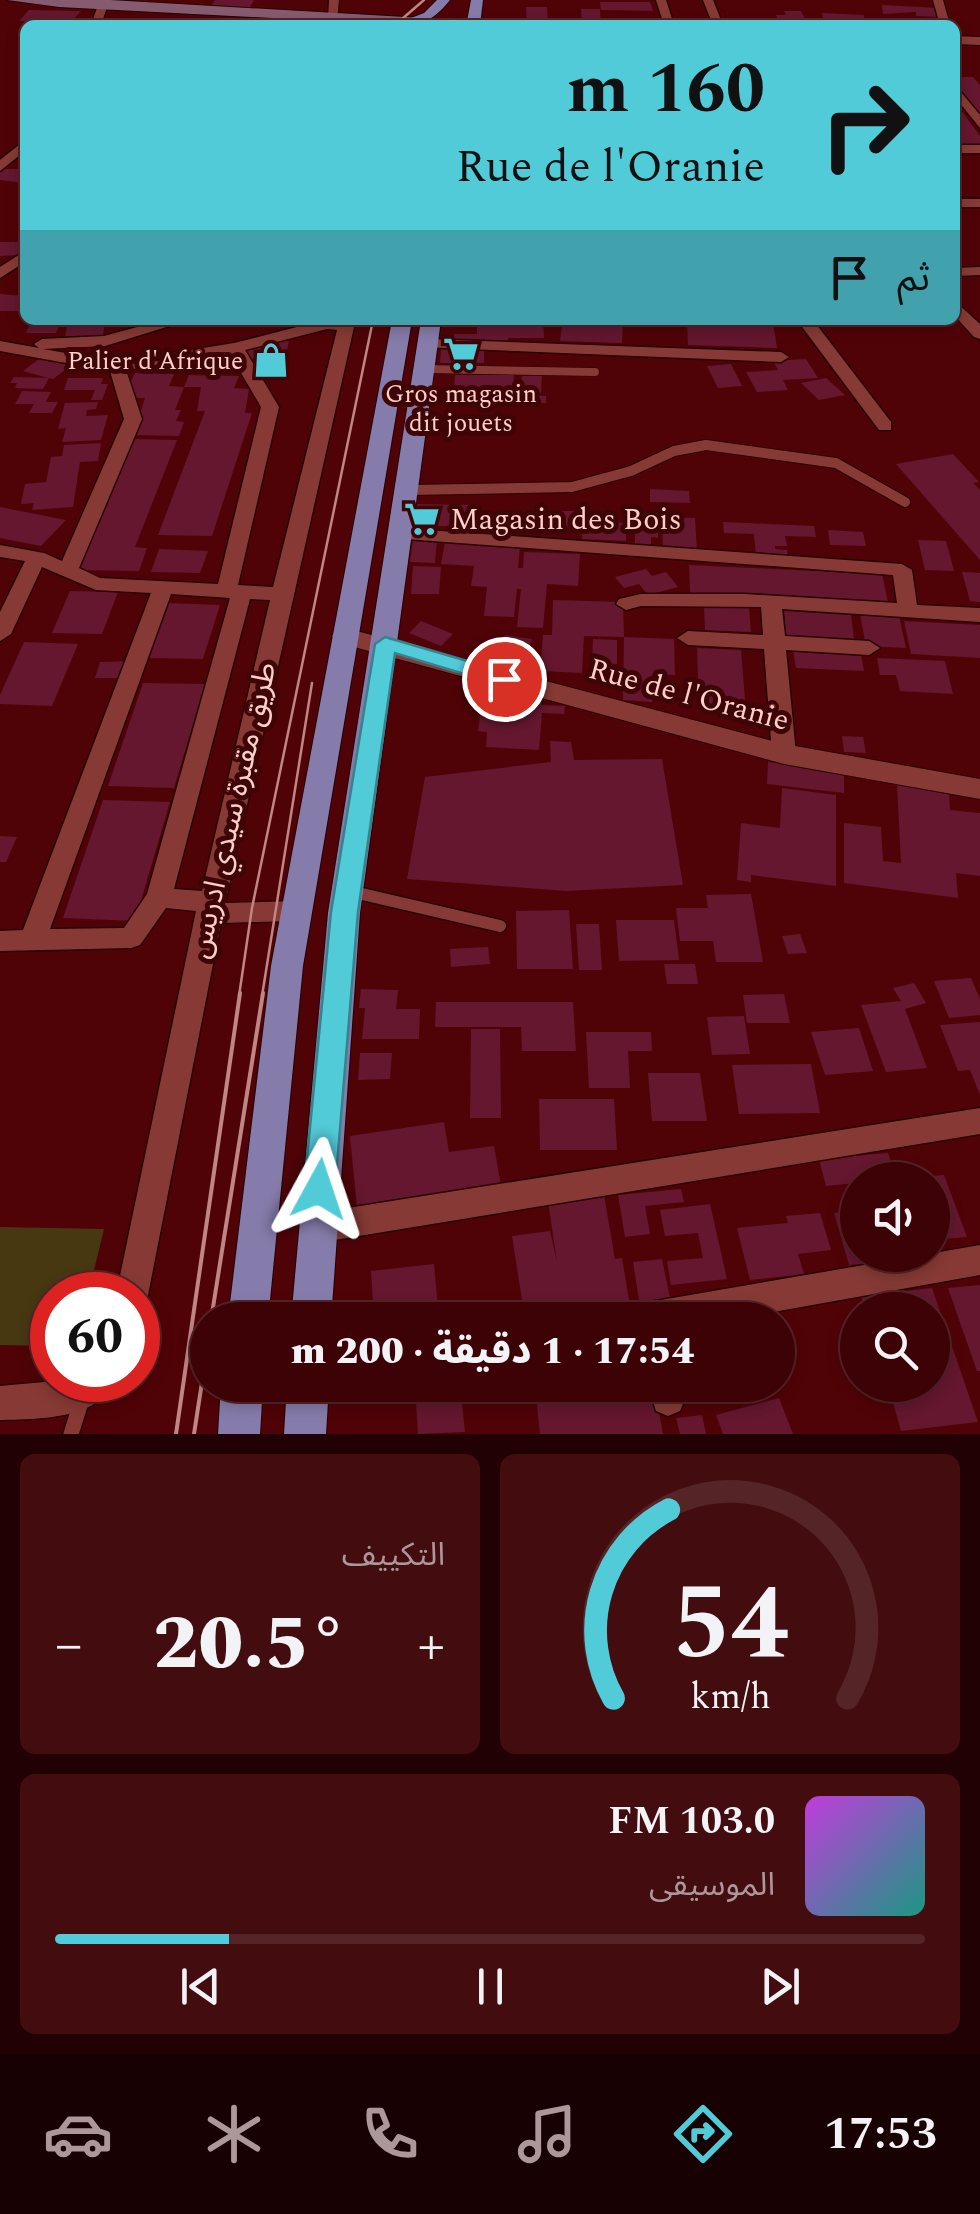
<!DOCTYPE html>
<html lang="ar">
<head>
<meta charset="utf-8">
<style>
	:root { --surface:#3c0205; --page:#430c0f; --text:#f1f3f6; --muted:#ac979a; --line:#552427; --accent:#52cbd9 }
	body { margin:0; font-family:Spectral,"Noto Sans Arabic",serif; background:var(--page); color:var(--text); direction:rtl; height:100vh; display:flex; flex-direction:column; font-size:38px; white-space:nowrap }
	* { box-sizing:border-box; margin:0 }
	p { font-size:32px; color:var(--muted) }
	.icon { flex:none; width:55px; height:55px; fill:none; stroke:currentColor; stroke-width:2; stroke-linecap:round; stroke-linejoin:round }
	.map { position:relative; height:1434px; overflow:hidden; direction:ltr }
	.side { display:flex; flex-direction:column; gap:20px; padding:20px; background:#210103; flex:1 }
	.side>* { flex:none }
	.guide { position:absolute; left:20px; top:20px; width:940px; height:305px; border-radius:15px; box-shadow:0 5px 15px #0003,0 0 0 2px var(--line); direction:rtl; background:#52cbd9; color:#111; overflow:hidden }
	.buttons { position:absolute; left:840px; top:1162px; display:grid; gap:20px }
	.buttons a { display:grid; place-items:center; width:110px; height:110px; border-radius:50%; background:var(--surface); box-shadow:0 5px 15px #0003,0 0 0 2px var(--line); font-size:50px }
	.speed { position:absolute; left:30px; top:1272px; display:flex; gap:20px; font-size:50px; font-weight:700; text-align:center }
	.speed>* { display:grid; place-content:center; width:130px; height:130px; border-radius:50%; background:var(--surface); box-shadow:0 5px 15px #0003,0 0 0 2px var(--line); line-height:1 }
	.speed .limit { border:15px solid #d22; background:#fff; color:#111 }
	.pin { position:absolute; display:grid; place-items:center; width:85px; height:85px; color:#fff; margin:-42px; border:5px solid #fff; border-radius:50%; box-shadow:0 2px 10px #0007 }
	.me { position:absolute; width:110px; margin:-55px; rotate:5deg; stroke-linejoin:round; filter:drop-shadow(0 0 8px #0008) }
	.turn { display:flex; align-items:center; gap:35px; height:210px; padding:0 30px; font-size:45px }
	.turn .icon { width:130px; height:130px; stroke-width:2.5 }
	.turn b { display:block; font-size:70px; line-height:85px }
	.then { display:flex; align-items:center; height:95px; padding:0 30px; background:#0003; gap:20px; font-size:38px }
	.big { font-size:75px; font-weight:800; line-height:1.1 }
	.side .widget { flex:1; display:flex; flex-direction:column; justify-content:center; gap:15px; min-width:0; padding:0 35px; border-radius:15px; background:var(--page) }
	.side .dial { align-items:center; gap:0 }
	.dial svg { height:260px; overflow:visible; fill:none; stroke:var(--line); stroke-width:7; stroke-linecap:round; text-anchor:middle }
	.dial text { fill:var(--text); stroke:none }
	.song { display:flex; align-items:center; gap:30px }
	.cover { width:120px; height:120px; border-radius:15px; background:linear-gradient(135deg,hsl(290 70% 55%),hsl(170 70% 35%)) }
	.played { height:10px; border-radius:5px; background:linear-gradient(90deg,var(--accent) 20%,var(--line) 20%) }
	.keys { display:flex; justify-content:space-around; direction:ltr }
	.heat { display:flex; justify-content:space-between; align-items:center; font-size:55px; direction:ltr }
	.side .tiles { flex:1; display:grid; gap:20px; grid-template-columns:1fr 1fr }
	.widget:last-child { grid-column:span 2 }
	.trip { position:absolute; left:190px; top:1302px; width:605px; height:100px; border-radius:50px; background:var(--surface); box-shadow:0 5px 15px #0003,0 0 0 2px var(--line); font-weight:800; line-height:100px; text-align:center; direction:rtl }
	.tabs { display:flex; height:160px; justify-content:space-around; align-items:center; background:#180102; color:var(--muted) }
	.tabs .icon { width:70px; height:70px }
	.tabs .active { color:var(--accent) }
	.tabs b { font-size:45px; color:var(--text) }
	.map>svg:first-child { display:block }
</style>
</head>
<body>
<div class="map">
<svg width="980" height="1434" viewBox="0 0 980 1434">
	<rect width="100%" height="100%" fill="#500307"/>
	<!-- green -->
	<polygon fill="#473812" points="0,1227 104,1229 88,1295 52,1295 52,1346 0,1345"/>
	<!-- building -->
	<g fill="#64172f">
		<polygon points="215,0 254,0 250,7 210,7"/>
		<polygon points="600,2 650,2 653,11 601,10"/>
		<polygon points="882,5 939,8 940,17 916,16 916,12 883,14"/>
		<polygon points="526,7 547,7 548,25 527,25"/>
		<polygon points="581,9 600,9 601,25 582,25"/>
		<polygon points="29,10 81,11 72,21 19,21"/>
		<polygon points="784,11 801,11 807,23 779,23 776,15 786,15"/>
		<polygon points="822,13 864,15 865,25 824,25"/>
		<polygon points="955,77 973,77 980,85 980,117 955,84"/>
		<polygon points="955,102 980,136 980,146 960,147 955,140"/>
		<polygon points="0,169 25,169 25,183 0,180"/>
		<polygon points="0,242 25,242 25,243 19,255 0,256"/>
		<polygon points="0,294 24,296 20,300 25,301 25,311 0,311"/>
		<polygon points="32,320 62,320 56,333 26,333"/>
		<polygon points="68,320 105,322 103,335 65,337"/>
		<polygon points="444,320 543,320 544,338 508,338 508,343 453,343 454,334 477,334 477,325 444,325"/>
		<polygon points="687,320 773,322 777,348 688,345"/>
		<polygon points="594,321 623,323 622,343 560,341 562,326 594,327"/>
		<polygon points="277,341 289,341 283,367 243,367 249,346 276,346"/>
		<polygon points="441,348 484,348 484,363 440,363"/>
		<polygon points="43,356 73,364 53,379 49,378 43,389 15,388 17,383 10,383 14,377 48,378 23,371"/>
		<polygon points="806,359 818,378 783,380 788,390 757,392 746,372 778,370 773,361"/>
		<polygon points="731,364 742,386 718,388 707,366"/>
		<polygon points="135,373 174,374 169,386 184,387 175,410 181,410 176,421 184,422 179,436 133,435 145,398 123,398"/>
		<polygon points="189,375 239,376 234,388 249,389 245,413 252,413 212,536 158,535 205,411 197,411 201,387 184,387"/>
		<polygon points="455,375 514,375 513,389 528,389 527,395 546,396 546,403 509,403 510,389 503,389 503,403 453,403"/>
		<polygon points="522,376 542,376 541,393 521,387"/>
		<polygon points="68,378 103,378 101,384 108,384 102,400 91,400 95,390 64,390"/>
		<polygon points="826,378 845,395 819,400 801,383"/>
		<polygon points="22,391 51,392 46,402 58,402 52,413 29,413 34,404 15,404"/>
		<polygon points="98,402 96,409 87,410 86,416 108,415 101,440 62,442 66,428 58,429 65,403"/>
		<polygon points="132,439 177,440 135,547 147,548 139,571 75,570"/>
		<polygon points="101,443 98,461 80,462 73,507 32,510 34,503 21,504 25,484 46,482 51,457 62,456 64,445"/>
		<polygon points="953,454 979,482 973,483 980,490 980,560 896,464"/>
		<polygon points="650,489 689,491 690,503 650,502"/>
		<polygon points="411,504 474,505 474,513 461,513 460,526 409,526"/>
		<polygon points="0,507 66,520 41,546 0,538"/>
		<polygon points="562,511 581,511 580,529 561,528"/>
		<polygon points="635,513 658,514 658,538 651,537 651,548 635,547"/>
		<polygon points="662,517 695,518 697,552 663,550"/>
		<polygon points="583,521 626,523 626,541 582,539"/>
		<polygon points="723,522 814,526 816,537 785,536 787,546 775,546 775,549 787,550 788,557 756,556 754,534 724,533"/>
		<polygon points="828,530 863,532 866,546 830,545"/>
		<polygon points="413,539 437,539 435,563 410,562"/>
		<polygon points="918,540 946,541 954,571 925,570"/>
		<polygon points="445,542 520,545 518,568 523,568 524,552 580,554 578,586 547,584 543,628 517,627 521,589 517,589 514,617 484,616 487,587 471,586 474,566 441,564"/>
		<polygon points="159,549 208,551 200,573 151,572"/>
		<polygon points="689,565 882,574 888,602 690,593"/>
		<polygon points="413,566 441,567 439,594 411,594"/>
		<polygon points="646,569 652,576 666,572 678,587 648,595 639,584 624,588 615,577"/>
		<polygon points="962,572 980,573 980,602 970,601"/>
		<polygon points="70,591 118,592 102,634 52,633"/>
		<polygon points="553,600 623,602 624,637 674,639 675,675 652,674 652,702 623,700 624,637 584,636 582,673 540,671 543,635 552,635"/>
		<polygon points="166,603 220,605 203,659 147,658"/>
		<polygon points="704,606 749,608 751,632 705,630"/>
		<polygon points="784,611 851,615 855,646 787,642"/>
		<polygon points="860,614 899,616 906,648 866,646"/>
		<polygon points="421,621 453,634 441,646 409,633"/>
		<polygon points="904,621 980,625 980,658 911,654"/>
		<polygon points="505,635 532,639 522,673 495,669"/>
		<polygon points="593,639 617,640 617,664 592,663"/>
		<polygon points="24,642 78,644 52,706 0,704 0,695"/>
		<polygon points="697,648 741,650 746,712 699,709"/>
		<polygon points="793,650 861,654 864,671 796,668"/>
		<polygon points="877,658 945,661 953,694 900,691 896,675 880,675"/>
		<polygon points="131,661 127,678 95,678 100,662"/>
		<polygon points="143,683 205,684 174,788 108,786"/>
		<polygon points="483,696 542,699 541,705 565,706 564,714 542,713 539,750 486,747 487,732 478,731"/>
		<polygon points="842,736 863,737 866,753 844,752"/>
		<polygon points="550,741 571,742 574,760 662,759 683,885 566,891 407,879 425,777 551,762"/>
		<polygon points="768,762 844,771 844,793 767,784"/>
		<polygon points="897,784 949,790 950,810 980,813 980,876 956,873 958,898 844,883 844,823 881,827 883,861 901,863"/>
		<polygon points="782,788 836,795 836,886 751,875 751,882 737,880 741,823 780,828"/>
		<polygon points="103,800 170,802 135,921 63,918"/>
		<polygon points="0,836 17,837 6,862 0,862"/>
		<polygon points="751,894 763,962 716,962 713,941 680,941 676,908 708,908 706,895"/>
		<polygon points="569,910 573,969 517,969 516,911"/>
		<polygon points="616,920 674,920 679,960 619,961"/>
		<polygon points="576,924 599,924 602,970 579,970"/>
		<polygon points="800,934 807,953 788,954 782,936"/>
		<polygon points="488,947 490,964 451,967 450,949"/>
		<polygon points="664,964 695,964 698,984 667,984"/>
		<polygon points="971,978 980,999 980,1015 949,1018 934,981"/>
		<polygon points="914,983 926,1003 905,1009 927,1068 886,1072 861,1005 901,1001 893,988"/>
		<polygon points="361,989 398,990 396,1009 420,1009 419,1039 362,1039 365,1008 359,1008"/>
		<polygon points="784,994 790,1023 747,1023 743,995"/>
		<polygon points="436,1002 573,1002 576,1051 522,1051 521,1027 435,1027"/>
		<polygon points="744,1016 750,1054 712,1055 707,1017"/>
		<polygon points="980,1022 980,1095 970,1070 958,1071 940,1025"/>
		<polygon points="859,1028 873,1071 825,1075 811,1032"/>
		<polygon points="471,1029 500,1029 501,1118 470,1118"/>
		<polygon points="586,1032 651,1032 652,1051 628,1051 630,1088 589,1088"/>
		<polygon points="360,1053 392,1053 390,1079 358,1080"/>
		<polygon points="811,1064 820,1113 739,1114 732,1065"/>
		<polygon points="648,1073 700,1073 707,1121 652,1121"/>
		<polygon points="539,1099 614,1099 617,1150 540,1150"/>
		<polygon points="444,1122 449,1152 494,1146 501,1186 357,1208 350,1136"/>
		<polygon points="888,1153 897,1179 826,1186 819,1159"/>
		<polygon points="944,1175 967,1237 932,1240 932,1180 917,1177"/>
		<polygon points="681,1189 684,1202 645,1206 650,1234 625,1237 618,1195"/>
		<polygon points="604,1195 615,1259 622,1258 630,1306 525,1319 512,1236 550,1231 557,1262 548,1201"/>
		<polygon points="710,1204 727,1279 671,1285 667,1261 703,1258 698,1233 665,1236 660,1210"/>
		<polygon points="858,1210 858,1255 884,1255 886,1262 849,1265 834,1213"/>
		<polygon points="820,1213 831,1250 798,1254 804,1274 750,1280 737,1228 788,1223 786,1216"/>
		<polygon points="662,1259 671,1303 640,1306 633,1262"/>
		<polygon points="434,1264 439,1320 374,1320 371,1271"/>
		<polygon points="980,1285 980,1371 977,1371 948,1288"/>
		<polygon points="932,1288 978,1422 901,1431 888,1385 932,1385 932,1310 865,1310 861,1296"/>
		<polygon points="354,1385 395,1385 395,1400 354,1404"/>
		<polygon points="460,1385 465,1432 418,1434 415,1387"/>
		<polygon points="637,1385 654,1385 663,1434 540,1434 536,1395"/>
		<polygon points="779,1398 793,1434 723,1434 716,1415"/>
		<polygon points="702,1415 706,1434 680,1434 676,1418"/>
	</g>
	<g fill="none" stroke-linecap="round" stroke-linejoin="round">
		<defs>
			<polyline id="service-far3" points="424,369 595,372"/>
			<polyline id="service-far2" points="409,490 572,487 631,471 674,451 706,445 836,463 905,502"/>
			<polyline id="service-far1" points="349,891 500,926"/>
			<polyline id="service" points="71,1434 83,1396"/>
			<g id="minor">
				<polygon points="329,0 339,0 337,21 328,19"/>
				<polygon points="656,0 666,0 674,25 664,25"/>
				<polygon points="703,0 713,0 723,25 713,25"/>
				<polygon points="933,0 943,0 950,25 940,25"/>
				<polygon points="98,5 107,7 101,25 91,25"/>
				<polygon points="955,85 980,115 980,128 955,97"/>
				<polygon points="25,140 25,151 0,171 0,160"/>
				<rect x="955" y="145" width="25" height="8"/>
				<rect x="955" y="199" width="25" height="8"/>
				<polygon points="25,251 25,262 0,278 0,267"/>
				<polygon points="980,267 980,275 955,276 955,268"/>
				<polygon points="955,301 980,324 980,339 974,337 955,316"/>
				<path d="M163,320h26l-84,26 -62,3 74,13 117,-19 90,-23 22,2 8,5 -129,576 71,-2 9,3 4,7 -4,7 -9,3 -75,2 -73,372 -5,11 -5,3v-14h-22l80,-384 -30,-3 -26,37 -9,3 -131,3v-20l23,-1 128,-337 -55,-3 -54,-23 -31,67 -11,7v-29l25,-51 -25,-4v-12l44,8 18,8 62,-142 -14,-48 -110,-20v-10l39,7 -5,-4 8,-5 62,-3zM327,329l10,1 -64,257 -35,-2 41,-178 -34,-57zM230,354l31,53 -43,177 -118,-6 -21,-10 63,-149 -16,-49zM171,594l59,4 -83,296 -23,34 -74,1zM250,599l20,1 -68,291 -28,-2z"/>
				<polygon points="797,320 813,320 891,422 891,430 879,430"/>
				<polygon points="427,339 781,352 789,357 781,362 421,347 421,341"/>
				<polygon points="399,528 902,564 912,570 917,605 980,608 980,622 782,609 785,636 869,641 880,648 869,655 786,650 796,754 784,762 772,754 764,649 688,645 677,638 688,631 763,635 761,607 641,606 626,610 616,604 619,599 641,594 745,594 897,603 893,575 392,538 389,534 392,530"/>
				<polygon points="980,1108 980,1134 316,1243 305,1238 300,1228 305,1218 316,1213"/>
				<polygon points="980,1245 980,1275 729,1320 622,1320 626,1309 638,1304"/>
				<path d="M66,1380h50c-17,40 -79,39 -116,40v-34z"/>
				<polygon points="648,1385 682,1385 685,1399 680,1411 668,1416 656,1411"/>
			</g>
			<g id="tertiary">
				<polygon points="955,36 980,37 980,45 955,44"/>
				<polygon points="345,628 784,744 980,779 980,799 784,764 336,642 332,636 336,630"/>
			</g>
			<polygon id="secondary" points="7,0 110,0 440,19 447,23 407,25 59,7"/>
			<g id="primary">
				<path d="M437,0h13c-12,15 -29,30 -49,22l23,-9z"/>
				<polygon points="471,0 483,0 480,25 427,25 454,18 467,21"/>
				<polygon points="392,320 412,320 303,966 268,1320 228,1320 271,966"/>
				<polygon points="421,320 441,320 360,913 331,1320 291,1320 328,913"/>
				<polygon points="221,1385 263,1385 260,1434 218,1434"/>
				<polygon points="287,1385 329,1385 326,1434 284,1434"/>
			</g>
		</defs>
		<!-- service-far3 casing -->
		<use href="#service-far3" stroke="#260202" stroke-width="9"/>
		<!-- service-far2 casing -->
		<use href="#service-far2" stroke="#260202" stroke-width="12"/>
		<!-- service-far1 casing -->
		<use href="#service-far1" stroke="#260202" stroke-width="15"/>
		<!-- service casing -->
		<use href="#service" stroke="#260202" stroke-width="18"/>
		<!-- minor casing -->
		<use href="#minor" stroke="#260202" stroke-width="3"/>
		<!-- tertiary casing -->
		<use href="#tertiary" stroke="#260202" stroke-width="2"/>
		<!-- secondary casing -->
		<use href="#secondary" stroke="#260202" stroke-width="2"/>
		<!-- primary casing -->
		<use href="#primary" stroke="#260202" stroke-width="2"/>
		<!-- service-far3 -->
		<use href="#service-far3" stroke="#873a35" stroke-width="8"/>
		<!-- service-far2 -->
		<use href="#service-far2" stroke="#873a35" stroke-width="10"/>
		<!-- service-far1 -->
		<use href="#service-far1" stroke="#873a35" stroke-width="12"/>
		<!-- service -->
		<use href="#service" stroke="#873a35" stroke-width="15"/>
		<!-- minor -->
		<use href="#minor" fill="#873a35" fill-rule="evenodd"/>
		<!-- tertiary -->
		<use href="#tertiary" fill="#873a35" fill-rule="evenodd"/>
		<!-- secondary -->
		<use href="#secondary" fill="#865b70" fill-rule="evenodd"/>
		<!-- primary -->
		<use href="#primary" fill="#867cab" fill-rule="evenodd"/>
		<!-- tram-far1 -->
		<g stroke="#bf8684" stroke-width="2.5">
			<polyline points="395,25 424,0"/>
			<polyline points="239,996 252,908 373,320"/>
			<polyline points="262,996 312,683"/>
		</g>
		<!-- tram -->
		<g stroke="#bf8684" stroke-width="4">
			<polyline points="211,1320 263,993"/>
			<polyline points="176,1434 240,993"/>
			<polyline points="194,1434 208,1343"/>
		</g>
	</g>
	<!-- route -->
	<polygon fill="#52cbd9" stroke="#35848d" stroke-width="2.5" points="385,637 512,674 516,679 504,686 395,653 358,912 335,1189 330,1199 319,1203 308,1199 304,1189 331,912 375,644"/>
	<!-- icons -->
	<defs>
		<symbol id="supermarket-bare" viewBox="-9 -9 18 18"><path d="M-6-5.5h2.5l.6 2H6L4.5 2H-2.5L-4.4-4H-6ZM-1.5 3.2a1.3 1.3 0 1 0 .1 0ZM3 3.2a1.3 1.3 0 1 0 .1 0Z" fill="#52cbd9" stroke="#3e0506" stroke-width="2.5" paint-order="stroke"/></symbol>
		<symbol id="shop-bare" viewBox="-9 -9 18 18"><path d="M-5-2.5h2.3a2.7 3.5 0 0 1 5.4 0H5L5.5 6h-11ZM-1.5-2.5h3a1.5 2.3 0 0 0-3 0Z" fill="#52cbd9" stroke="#3e0506" stroke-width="2.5" paint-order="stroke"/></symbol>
	</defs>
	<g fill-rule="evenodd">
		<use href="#supermarket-bare" x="436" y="329" width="50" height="50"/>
		<use href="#shop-bare" x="246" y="335" width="50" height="50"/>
		<use href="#supermarket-bare" x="397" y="494" width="50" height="50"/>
	</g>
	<g text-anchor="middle" stroke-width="10" stroke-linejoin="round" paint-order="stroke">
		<!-- far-poi labels -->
		<g font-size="25" fill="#fecfca" stroke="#3e0506" text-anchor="end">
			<text x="243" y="369">Palier d'Afrique</text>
			<text x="461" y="402" text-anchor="middle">Gros magasin<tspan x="461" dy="29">dit jouets</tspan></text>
		</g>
		<!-- poi labels -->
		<g font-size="30" fill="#fecfca" stroke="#3e0506" text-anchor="start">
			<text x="450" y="529">Magasin des Bois</text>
		</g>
		<!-- street labels -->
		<g font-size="30" fill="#fecfca" stroke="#3e0506">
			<text transform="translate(689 694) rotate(15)" y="10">Rue de l'Oranie</text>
			<text transform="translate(232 810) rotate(-77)" y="10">طريق مقبرة سيدي ادريس</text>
		</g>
	</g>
</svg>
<div class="buttons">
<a><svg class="icon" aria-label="sound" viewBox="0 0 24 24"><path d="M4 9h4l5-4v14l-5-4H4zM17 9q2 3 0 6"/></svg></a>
<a><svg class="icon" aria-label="search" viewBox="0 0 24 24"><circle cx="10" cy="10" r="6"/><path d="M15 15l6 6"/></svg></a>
</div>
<div class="speed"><div class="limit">60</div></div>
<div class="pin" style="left:504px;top:679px;background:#d93025"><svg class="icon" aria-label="arrive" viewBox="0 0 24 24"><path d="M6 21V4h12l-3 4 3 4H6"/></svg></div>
<svg class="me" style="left:319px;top:1189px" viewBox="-20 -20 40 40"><path d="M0-17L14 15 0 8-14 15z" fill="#52cbd9" stroke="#fff" stroke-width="4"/></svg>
<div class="trip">17:54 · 1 دقيقة · 200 m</div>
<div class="guide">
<div class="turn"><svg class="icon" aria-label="right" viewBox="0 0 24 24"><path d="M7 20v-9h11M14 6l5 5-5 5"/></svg><div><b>160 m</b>Rue de l'Oranie</div></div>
<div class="then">ثم<svg class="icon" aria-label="arrive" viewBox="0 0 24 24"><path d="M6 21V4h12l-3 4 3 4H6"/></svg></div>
</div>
</div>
<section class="side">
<div class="tiles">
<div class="widget dial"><svg viewBox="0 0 100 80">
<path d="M14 69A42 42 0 1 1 86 69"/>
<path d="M14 69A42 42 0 0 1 31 11" stroke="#52cbd9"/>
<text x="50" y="56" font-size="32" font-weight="700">54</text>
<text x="50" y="72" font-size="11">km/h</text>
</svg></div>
<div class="widget"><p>التكييف</p>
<div class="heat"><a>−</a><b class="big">20.5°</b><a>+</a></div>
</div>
<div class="widget">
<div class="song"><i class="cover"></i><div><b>103.0 FM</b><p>الموسيقى</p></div></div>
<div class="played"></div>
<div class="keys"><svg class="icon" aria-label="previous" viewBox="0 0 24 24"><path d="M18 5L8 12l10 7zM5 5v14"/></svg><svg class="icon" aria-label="pause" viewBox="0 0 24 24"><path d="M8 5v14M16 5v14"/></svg><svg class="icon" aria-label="next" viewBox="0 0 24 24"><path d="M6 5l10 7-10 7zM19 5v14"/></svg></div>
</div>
</div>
</section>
<nav class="tabs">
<b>17:53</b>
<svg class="icon active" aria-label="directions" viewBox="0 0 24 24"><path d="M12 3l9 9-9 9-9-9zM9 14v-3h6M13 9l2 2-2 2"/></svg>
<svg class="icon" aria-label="music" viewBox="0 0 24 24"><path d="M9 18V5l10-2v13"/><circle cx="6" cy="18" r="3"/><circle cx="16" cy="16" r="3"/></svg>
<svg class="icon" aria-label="phone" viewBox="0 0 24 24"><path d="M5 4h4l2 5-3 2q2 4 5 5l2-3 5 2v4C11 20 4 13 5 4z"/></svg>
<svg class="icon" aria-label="climate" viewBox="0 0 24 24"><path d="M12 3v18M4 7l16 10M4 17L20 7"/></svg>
<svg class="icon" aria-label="car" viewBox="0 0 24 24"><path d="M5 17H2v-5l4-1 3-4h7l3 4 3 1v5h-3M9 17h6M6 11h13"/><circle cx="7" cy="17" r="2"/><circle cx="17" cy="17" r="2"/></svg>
</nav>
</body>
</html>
